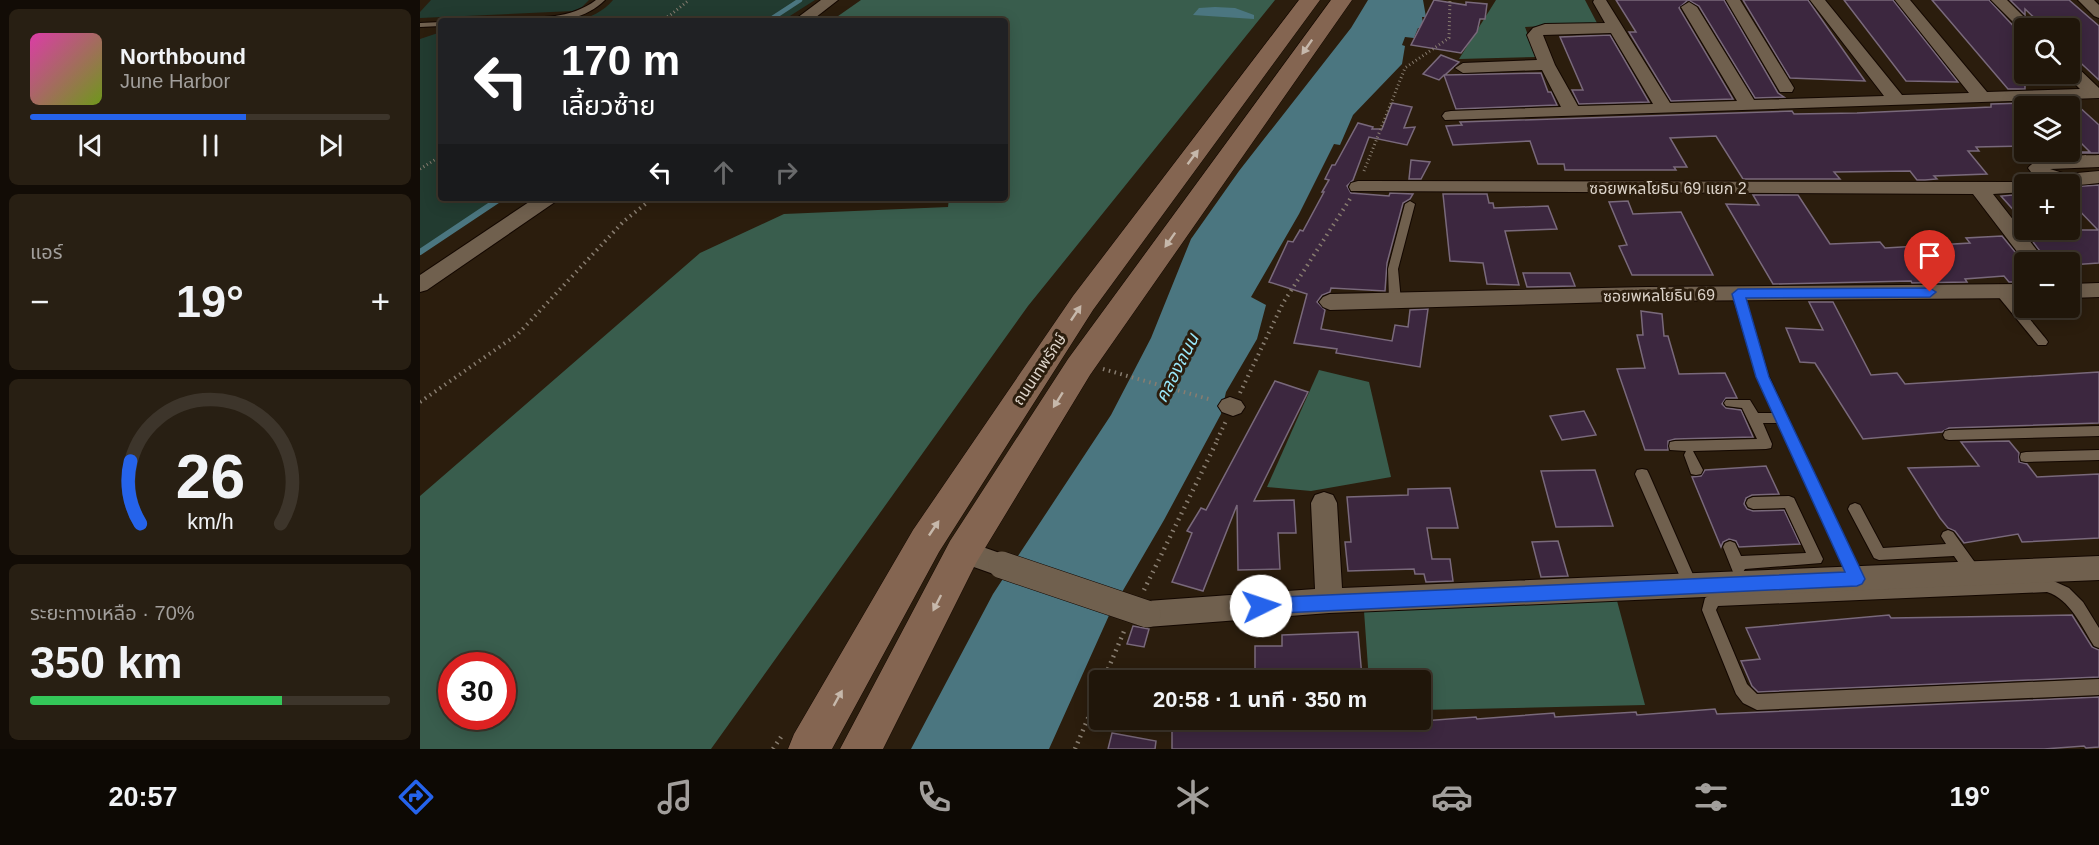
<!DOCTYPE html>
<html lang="th">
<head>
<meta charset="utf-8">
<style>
	:root { --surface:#20160a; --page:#281f13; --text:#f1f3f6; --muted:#a29f9c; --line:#3d352b; --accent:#2563eb }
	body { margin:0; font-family:Helvetica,"Noto Sans Thai",sans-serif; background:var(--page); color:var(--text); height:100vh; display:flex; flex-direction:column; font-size:22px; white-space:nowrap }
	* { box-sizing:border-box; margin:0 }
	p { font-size:20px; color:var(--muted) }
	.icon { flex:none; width:33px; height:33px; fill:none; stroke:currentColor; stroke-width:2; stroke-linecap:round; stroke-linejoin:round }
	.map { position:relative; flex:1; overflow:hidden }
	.sheet { display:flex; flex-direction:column; gap:9px; padding:9px; background:#120c06; width:420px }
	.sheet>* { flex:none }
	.hud { position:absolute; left:18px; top:18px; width:570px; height:183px; border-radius:6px; box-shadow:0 3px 15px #0003,0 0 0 2px var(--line); background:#202124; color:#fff; overflow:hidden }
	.buttons { position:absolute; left:1594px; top:18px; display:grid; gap:12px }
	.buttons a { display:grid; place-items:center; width:66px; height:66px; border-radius:6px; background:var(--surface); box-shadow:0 3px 15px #0003,0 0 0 2px var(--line); font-size:30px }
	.speed { position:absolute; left:18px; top:652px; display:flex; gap:12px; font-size:30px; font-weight:700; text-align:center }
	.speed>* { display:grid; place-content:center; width:78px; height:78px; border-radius:50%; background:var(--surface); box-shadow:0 3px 15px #0003,0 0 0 2px var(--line); line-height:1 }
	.speed .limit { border:9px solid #d22; background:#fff; color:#111 }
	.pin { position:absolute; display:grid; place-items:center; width:51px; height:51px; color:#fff; margin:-62px -26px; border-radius:50% 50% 50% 0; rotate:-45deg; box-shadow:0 0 6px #0007 }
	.pin .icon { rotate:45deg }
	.me { position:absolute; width:66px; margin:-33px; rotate:86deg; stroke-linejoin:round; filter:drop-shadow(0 0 4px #0008) }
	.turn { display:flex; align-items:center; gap:21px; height:126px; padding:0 24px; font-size:27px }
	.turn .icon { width:78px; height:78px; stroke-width:2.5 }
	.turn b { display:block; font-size:42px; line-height:51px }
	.lanes { display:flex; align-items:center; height:57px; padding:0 24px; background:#0003; justify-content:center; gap:30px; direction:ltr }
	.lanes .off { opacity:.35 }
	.big { font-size:45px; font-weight:700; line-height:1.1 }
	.sheet .widget { flex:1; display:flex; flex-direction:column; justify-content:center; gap:9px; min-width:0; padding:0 21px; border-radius:9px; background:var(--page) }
	.sheet .dial { align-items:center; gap:0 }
	.dial svg { height:156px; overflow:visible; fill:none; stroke:var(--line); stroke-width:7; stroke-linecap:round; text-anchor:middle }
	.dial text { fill:var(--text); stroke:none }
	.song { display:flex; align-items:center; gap:18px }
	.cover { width:72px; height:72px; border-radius:9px; background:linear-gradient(135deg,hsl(320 70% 55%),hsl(80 70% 35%)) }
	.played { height:6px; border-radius:3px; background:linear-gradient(90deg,var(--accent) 60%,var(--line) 60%) }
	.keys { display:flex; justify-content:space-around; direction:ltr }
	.heat { display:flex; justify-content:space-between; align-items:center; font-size:33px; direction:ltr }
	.charge { height:9px; border-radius:4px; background:linear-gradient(90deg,#34c759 70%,var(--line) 0) }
	.trip { position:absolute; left:669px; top:670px; width:342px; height:60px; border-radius:6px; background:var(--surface); box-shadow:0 3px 15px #0003,0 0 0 2px var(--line); font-weight:700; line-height:60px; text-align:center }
	.tabs { display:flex; height:96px; justify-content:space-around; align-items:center; background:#0d0904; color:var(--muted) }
	.tabs .icon { width:42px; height:42px }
	.tabs .active { color:var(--accent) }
	.tabs b { font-size:27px; color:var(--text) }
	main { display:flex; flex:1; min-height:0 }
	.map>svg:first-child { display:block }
</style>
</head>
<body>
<main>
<section class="sheet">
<div class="widget">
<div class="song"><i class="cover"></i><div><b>Northbound</b><p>June Harbor</p></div></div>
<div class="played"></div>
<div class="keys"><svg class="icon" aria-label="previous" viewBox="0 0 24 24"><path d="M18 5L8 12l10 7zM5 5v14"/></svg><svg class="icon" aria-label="pause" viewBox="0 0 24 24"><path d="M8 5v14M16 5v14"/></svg><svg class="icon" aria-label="next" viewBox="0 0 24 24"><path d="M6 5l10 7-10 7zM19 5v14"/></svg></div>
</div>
<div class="widget"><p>แอร์</p>
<div class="heat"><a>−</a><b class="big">19°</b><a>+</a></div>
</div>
<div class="widget dial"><svg viewBox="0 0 100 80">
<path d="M14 69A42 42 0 1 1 86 69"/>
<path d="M14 69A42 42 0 0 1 9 37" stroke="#2563eb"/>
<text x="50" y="56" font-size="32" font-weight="700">26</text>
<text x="50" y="72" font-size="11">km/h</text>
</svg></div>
<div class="widget"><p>ระยะทางเหลือ · 70%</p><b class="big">350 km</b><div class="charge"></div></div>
</section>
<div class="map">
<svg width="1679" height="749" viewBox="0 0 1679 749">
	<rect width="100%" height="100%" fill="#2b1d0d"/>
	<!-- green -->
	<g fill="#223b30">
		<polygon points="11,0 169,0 162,7 153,11 0,18 0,12"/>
		<path d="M193,0h202l-33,21h-206c15,-4 27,-9 37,-21z"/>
		<polygon points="21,32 21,198 82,198 0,250 0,39"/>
	</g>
	<!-- forest -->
	<g fill="#395d4d" fill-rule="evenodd">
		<path d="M441,0h414l-247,306 -317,443h-291v-253l280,-243 84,-39 164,-7 1,-9h56v-177h-174zM32,666h50v51h-50z"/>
		<polygon points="1076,0 1165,0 1177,23 1105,27 1116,57 1039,59"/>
		<polygon points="899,370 949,382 971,477 891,491 847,487"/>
		<polygon points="1196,597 1225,705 1001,710 1000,681 949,681 944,611"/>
	</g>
	<!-- water -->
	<g fill="#4b7680">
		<polygon points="948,0 1003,0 1006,17 1002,17 1004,29 998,28 994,38 985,37 982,45 985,46 982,64 933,115 920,145 914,144 879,214 831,297 846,305 837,339 806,392 801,414 744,520 691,611 629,749 491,749 573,594 691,415 731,338 771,239 819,171 931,28"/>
		<polygon points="795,7 815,8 834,15 834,19 773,15 779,8"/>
	</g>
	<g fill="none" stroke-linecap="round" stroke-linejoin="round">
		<!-- stream-far1 -->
		<polyline stroke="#4b7680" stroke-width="4.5" points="348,21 380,0"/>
		<!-- stream -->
		<polyline stroke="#4b7680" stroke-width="6" points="0,252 81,198"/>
	</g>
	<!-- building -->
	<g fill="#3c273f" stroke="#79697b" stroke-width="1.5">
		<polygon points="1014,0 1046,5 1046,2 1067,4 1065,19 1060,19 1057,32 1041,53 991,45"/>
		<polygon points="1196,0 1304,0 1358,93 1364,97 1335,98 1279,6 1268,0 1259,8 1313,99 1251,101 1209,32 1216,32"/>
		<polygon points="1323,0 1388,0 1445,81 1370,78"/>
		<polygon points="1424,0 1473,0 1538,82 1486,81"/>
		<polygon points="1512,0 1569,0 1600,33 1605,34 1605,75 1601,75 1605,79 1605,89 1588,89"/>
		<polygon points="1590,0 1649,0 1679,26 1679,80 1650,53 1650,28 1625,28 1605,9 1605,15"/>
		<polygon points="1190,35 1229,102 1159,104 1152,90 1163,90 1140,37"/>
		<polygon points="1021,55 1039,62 1025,75 1121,73 1128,92 1131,92 1137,105 1036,109 1024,75 1019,80 1003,74"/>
		<polygon points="972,103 992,107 984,128 995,127 987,145 949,137 933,180 927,186 931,193 969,196 970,193 993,194 990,199 983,203 967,263 965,291 911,288 910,292 902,295 897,302 905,310 901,329 972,341 975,325 988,327 990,310 1008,309 1000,367 916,353 917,349 874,343 887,294 849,282 868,241 873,242 880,230 883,231 904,192 902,192 909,180 905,179 912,165 915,165 938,123 953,127 952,129 962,129"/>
		<polygon points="1605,103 1605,146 1556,147 1559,151 1548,151 1567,174 1514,176 1517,179 1505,180 1497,180 1490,171 1414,172 1420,179 1323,179 1296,136 1250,138 1267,167 1254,167 1256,170 1145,170 1144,164 1118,164 1110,141 1033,145 1026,126 1042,125 1040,122 1372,111 1374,114 1437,113 1571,107 1571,104"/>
		<polygon points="1657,105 1679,125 1679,153 1650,153 1650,152 1670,152 1650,132 1650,106 1632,106"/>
		<polygon points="991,160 1010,162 1001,179 989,179"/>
		<polygon points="1679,185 1679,263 1650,265 1650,262 1628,262 1608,235 1616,234 1611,230 1678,230 1650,201 1650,187"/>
		<polygon points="1023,194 1067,194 1069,203 1073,203 1074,208 1128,206 1137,229 1085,231 1099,285 1067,284 1063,263 1030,261"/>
		<polygon points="1605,194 1605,223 1581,196"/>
		<polygon points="1333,195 1378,195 1410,244 1460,242 1465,248 1550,243 1546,238 1582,236 1605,264 1605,282 1589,282 1584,276 1545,279 1547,282 1492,283 1491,281 1353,284 1306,204 1339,205"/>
		<polygon points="1208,201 1213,214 1261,212 1293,275 1212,275 1199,246 1207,245 1189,202"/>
		<polygon points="1103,273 1150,273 1155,286 1107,287"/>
		<polygon points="1389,302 1413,302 1451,375 1477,373 1485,384 1679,372 1679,423 1529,428 1522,432 1443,439 1395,363 1380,362 1366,328 1403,330"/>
		<polygon points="1221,311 1242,314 1244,336 1248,336 1259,374 1305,373 1317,398 1306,398 1302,404 1306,408 1321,410 1333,437 1255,439 1248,441 1248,450 1225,450 1197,369 1225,368 1217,335 1223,335"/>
		<polygon points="855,381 888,392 834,501 874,500 876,533 858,533 860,569 818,570 817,505 783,591 752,582 772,533 767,531 781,508 786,510"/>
		<polygon points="1164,411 1176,435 1142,440 1130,416"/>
		<polygon points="1589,441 1599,453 1599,462 1607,464 1617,477 1679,474 1679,538 1602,542 1598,534 1544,543 1535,531 1528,528 1520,518 1488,468 1559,466 1541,442"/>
		<polygon points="1346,466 1359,494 1332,495 1326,498 1324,504 1327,509 1333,511 1364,510 1380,544 1319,547 1316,541 1309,539 1303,542 1301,547 1272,477 1281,476 1285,470"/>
		<polygon points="1175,470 1193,526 1136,527 1121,471"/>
		<polygon points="1030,488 1038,528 1007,528 1012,559 1030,559 1033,581 1006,582 1004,574 995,574 994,569 928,571 925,542 931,542 927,497 988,495 988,489"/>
		<polygon points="1138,541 1148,576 1121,577 1112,542"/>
		<polygon points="1469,615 1471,618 1652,615 1672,647 1679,650 1679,677 1338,692 1332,686 1321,661 1340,659 1326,628"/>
		<polygon points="713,626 729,629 724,647 707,644"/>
		<polygon points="938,632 942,677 835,679 835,646 862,646 862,635"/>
		<polygon points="1679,697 1679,747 1666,748 1664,746 1624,749 752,749 752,731 815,727 815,731 962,720 975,720 975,723 1056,717 1057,719 1134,713 1135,717 1216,712 1217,715 1295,709 1297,714"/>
		<polygon points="692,733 736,741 735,749 688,749"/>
	</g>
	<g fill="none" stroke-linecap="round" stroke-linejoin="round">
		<defs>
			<g id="service">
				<path d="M176,0h9c-29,29 -76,21 -113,21l4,-2c34,-2 71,3 100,-19z"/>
				<polygon points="21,22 21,26 0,27 0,23"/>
				<polygon points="990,201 995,204 978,269 981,301 975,305 969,301 968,269 985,204"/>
				<polygon points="1581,288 1585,289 1626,339 1628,342 1626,345 1618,345 1577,295 1575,292 1577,289"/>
				<polygon points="1318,290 1324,294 1349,377 1444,580 1442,585 1437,586 1432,585 1358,423 1343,423 1352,444 1351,448 1346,449 1273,451 1283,470 1281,474 1276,475 1271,474 1264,455 1266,451 1250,450 1249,446 1250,442 1255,441 1337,439 1322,408 1306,406 1304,403 1306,400 1330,400 1338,413 1353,413 1337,377 1312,294"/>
				<polygon points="1679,426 1679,436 1529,440 1525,439 1523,435 1525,431 1529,430"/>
				<polygon points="1679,450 1679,460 1606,462 1601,461 1600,457 1601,453 1606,452"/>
				<polygon points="1222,469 1227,470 1229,474 1278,586 1276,591 1271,593 1266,591 1264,586 1215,474 1217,470"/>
				<polygon points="1369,496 1374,498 1401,555 1403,559 1401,563 1325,569 1323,572 1318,574 1313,572 1303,547 1305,543 1310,541 1315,543 1321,556 1386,553 1365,508 1333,509 1328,507 1326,503 1328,499 1333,497"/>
				<polygon points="1435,503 1440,505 1463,548 1526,544 1521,536 1523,532 1528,530 1533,532 1559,568 1561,573 1559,578 1554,579 1549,578 1534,556 1459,560 1454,558 1428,509 1430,505"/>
				<path d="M1627,578l22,10 14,14 16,26v20l-5,-2c-12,-19 -24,-47 -47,-54l-329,14 -2,4 31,74 10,10 342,-15v16l-342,15 -14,-7 -7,-9 -34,-84 3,-12 11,-6z"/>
			</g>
			<g id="minor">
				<polygon points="401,0 418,0 391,21 373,21"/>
				<path d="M1174,0h12l64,103 67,-2 -56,-94 8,-5 8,5 57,93 130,-4 -74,-96h15l77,95 67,-2 -74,-93h15l77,92 93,-3 -15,-15h5v-10l6,2 23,22v10l-654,22 -3,-4 3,-4 6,-1 110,-4 -19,-37 -79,3 -8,-5 8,-5 74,-3 -10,-25 6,-7 12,-4 60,-1 -12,-21zM1191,33l42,71 -75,2 -23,-41 -12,-30z"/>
				<polygon points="1306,0 1320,0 1374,88 1372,92 1360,92"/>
				<polygon points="1571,0 1587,0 1615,28 1605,28 1605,32 1602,31"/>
				<polygon points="1658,0 1674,0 1679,5 1679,18 1674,16"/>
				<path d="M1679,155v12l-49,2 16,5 33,-3v12c-23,2 -56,8 -71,-15 10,-15 53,-12 71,-13z"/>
				<polygon points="938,181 1599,182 1606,184 1605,192 1573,194 1626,262 1605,262 1553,194 931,191 929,187 931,183"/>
				<polygon points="115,198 137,198 135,202 7,290 0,292 0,275"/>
				<polygon points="1679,283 1679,297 1650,298 1650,284"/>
				<polygon points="1605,284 1605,298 1227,301 910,310 903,307 899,302 903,297 910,294 1227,287"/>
				<polygon points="810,397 821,401 825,407 821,413 813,416 802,412 798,406 802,400"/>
				<polygon points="904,492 913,495 917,503 922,588 1679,556 1679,580 909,613 727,627 717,623 713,614 717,605 727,601 895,589 891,503 895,495"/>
				<polygon points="543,540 591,557 595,565 591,573 582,577 534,560 530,552 534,544"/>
			</g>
			<g id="secondary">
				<polygon points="879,0 900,0 673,310 519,552 412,749 368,749 374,734 493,530 653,296"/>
				<polygon points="911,0 932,0 670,375 556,563 463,749 420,749 530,541 648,359"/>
			</g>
		</defs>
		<!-- service casing -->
		<use href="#service" stroke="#130700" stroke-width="2"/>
		<!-- minor casing -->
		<use href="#minor" stroke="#130700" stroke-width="2"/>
		<!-- secondary casing -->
		<use href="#secondary" stroke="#130700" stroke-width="1"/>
		<!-- path-far2 -->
		<g stroke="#887d70" stroke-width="3" stroke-dasharray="1 3" stroke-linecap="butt">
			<polyline points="236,21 249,16 269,0"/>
			<polyline points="0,169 21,156"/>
			<polyline points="944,171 985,68 1029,38 1030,0"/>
		</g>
		<!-- path-far1 -->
		<g stroke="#887d70" stroke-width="4" stroke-dasharray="1.5 4.5" stroke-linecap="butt">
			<polyline points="683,369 792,400"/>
			<polyline points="820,393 863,303 930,199"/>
			<polyline points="0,402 98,334 204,221 233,198"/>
			<polyline points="797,440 806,421"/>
		</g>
		<!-- path -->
		<g stroke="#887d70" stroke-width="4.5" stroke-dasharray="1.5 5" stroke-linecap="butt">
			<polyline points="724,590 798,439"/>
			<polyline points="683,681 705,629"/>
			<polyline points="353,749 361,737"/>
			<polyline points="655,749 680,690"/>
		</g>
		<!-- service -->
		<use href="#service" fill="#70604e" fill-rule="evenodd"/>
		<!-- minor -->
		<use href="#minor" fill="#70604e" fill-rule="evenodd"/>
		<!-- secondary -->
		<use href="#secondary" fill="#846551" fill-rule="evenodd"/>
		<defs>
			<polyline id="minor-bridge" points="582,565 727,614"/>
		</defs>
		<!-- minor-bridge casing -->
		<use href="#minor-bridge" stroke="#130700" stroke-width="28" stroke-linecap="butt"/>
		<!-- minor-bridge -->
		<use href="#minor-bridge" stroke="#70604e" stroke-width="27"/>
	</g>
	<!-- one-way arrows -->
	<defs><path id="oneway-solid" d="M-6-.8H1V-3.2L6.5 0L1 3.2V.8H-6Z" transform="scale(1.5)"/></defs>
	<g fill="#c6b8ab">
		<use href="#oneway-solid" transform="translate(887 47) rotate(125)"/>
		<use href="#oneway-solid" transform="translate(773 157) rotate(-53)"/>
		<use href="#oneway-solid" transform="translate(750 240) rotate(125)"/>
		<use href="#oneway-solid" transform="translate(656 313) rotate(-56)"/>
		<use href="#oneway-solid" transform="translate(638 400) rotate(122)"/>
		<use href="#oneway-solid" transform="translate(514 528) rotate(-56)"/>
		<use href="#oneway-solid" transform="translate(517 603) rotate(117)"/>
		<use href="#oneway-solid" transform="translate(418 698) rotate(-61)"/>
	</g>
	<!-- route -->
	<polygon fill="#2563eb" stroke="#184099" stroke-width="1.5" points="1510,288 1516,292 1510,297 1326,298 1349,377 1445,579 1442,584 1437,586 841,614 835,611 833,606 835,601 841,598 1425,572 1336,377 1312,294 1318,289"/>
	<g text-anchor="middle" stroke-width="6" stroke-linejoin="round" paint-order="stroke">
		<!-- street labels -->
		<g font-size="16" fill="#dcd3c9" stroke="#2b1d0d">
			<text x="1248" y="194">ซอยพหลโยธิน 69 แยก 2</text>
			<text transform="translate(1239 295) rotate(-1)" y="6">ซอยพหลโยธิน 69</text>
			<text transform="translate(619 369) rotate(-56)" y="6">ถนนเทพรักษ์</text>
		</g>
		<!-- water labels -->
		<g font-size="18" font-style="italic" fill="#98e6f8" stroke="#2b1d0d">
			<text transform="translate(757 368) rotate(-63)" y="6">คลองถนน</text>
		</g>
	</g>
</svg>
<div class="buttons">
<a><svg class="icon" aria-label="search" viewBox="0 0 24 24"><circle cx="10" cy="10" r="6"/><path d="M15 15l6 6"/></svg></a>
<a><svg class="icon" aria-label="layers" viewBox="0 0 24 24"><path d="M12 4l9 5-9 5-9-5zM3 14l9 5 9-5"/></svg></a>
<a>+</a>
<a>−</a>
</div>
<div class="speed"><div class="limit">30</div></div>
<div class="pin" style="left:1510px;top:292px;background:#d93025"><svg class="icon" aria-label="arrive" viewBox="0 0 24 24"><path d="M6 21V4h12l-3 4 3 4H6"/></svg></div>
<svg class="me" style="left:841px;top:606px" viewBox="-20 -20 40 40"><circle r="19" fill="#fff"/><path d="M0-13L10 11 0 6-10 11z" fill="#2563eb"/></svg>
<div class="trip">20:58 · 1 นาที · 350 m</div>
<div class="hud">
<div class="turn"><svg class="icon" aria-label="left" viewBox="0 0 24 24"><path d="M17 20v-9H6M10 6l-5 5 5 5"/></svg><div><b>170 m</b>เลี้ยวซ้าย</div></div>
<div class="lanes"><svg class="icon" aria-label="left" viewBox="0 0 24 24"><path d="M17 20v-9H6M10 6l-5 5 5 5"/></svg><svg class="icon off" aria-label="ahead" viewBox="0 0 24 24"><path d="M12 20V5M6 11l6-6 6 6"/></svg><svg class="icon off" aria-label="right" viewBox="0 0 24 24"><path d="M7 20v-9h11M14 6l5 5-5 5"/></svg></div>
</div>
</div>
</main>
<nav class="tabs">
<b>20:57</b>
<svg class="icon active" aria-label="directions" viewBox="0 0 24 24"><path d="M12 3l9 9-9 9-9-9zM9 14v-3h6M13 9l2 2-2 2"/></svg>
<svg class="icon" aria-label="music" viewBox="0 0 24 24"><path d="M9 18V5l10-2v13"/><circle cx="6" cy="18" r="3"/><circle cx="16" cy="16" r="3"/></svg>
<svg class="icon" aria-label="phone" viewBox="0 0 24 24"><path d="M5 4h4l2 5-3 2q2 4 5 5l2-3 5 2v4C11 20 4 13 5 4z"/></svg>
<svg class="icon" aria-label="climate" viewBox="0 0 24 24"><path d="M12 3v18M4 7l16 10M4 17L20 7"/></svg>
<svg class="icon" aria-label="car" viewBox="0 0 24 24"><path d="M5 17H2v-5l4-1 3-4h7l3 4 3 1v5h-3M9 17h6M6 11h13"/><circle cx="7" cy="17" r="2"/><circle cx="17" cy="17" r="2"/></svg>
<svg class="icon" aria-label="filters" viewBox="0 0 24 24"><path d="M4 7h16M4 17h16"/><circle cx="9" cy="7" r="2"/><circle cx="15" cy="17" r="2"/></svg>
<b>19°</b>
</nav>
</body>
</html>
